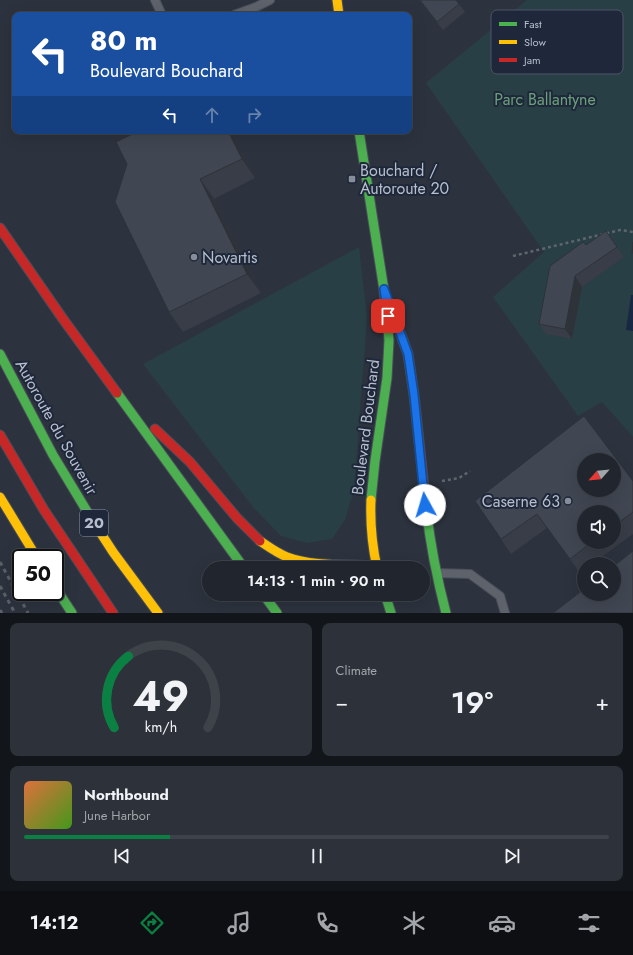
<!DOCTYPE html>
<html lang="en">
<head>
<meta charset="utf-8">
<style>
	:root { --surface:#21262e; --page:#2d323a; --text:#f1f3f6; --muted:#a2a5aa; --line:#3e434a; --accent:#0b8043 }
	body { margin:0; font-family:Jost,sans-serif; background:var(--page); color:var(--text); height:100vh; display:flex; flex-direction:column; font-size:15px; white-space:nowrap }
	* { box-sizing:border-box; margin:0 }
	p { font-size:13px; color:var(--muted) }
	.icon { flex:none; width:22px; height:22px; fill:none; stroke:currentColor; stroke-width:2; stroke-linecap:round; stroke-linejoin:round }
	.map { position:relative; height:613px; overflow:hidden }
	.sheet { display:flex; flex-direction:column; gap:10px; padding:10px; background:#121519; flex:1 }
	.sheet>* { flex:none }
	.banner { position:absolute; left:12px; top:12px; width:400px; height:122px; border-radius:8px; box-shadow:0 4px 16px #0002,0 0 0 1px var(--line); background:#1a4fa0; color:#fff; overflow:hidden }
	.needle { width:26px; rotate:243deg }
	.tools { position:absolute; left:577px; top:453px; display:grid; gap:8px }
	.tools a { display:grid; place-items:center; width:44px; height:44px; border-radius:50%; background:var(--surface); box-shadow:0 4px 16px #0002,0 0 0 1px var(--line); font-size:20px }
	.speed { position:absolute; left:12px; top:549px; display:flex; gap:8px; font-size:20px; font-weight:700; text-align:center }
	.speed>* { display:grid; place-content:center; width:52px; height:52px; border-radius:50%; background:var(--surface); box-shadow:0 4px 16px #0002,0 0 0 1px var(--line); line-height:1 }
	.speed .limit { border:2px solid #111; border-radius:6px; background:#fff; color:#111 }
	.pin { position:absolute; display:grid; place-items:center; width:34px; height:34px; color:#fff; margin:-17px; border-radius:8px; box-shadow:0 2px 6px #0006 }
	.me { position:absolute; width:44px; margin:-22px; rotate:354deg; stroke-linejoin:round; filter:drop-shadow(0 0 3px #0008) }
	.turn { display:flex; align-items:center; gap:14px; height:84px; padding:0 12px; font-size:18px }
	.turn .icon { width:52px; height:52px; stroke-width:2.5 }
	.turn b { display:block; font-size:28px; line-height:34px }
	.lanes { display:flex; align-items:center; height:38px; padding:0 12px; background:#0003; justify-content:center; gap:20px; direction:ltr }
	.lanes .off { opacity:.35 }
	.big { font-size:30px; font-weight:600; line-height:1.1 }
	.sheet .widget { flex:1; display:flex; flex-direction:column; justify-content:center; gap:6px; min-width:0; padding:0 14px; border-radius:8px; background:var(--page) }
	.sheet .dial { align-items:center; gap:0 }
	.dial svg { height:104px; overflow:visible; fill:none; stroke:var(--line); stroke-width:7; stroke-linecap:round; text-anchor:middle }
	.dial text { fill:var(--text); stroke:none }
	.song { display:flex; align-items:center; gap:12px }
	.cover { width:48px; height:48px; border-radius:6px; background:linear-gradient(135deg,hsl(20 70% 55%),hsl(100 70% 35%)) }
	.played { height:4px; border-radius:2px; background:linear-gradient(90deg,var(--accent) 25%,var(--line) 25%) }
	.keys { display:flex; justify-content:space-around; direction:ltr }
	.heat { display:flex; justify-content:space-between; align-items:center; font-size:22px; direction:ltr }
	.sheet .tiles { flex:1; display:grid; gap:10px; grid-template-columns:1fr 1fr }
	.widget:last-child { grid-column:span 2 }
	.trip { position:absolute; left:202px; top:561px; width:228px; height:40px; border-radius:20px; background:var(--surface); box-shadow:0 4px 16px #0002,0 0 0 1px var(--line); font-weight:600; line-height:40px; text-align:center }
	.tabs { display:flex; height:64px; justify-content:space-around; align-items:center; background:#0d0f12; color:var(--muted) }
	.tabs .icon { width:28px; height:28px }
	.tabs .active { color:var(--accent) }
	.tabs b { font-size:18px; color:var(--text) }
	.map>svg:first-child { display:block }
</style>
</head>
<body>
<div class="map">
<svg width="633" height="613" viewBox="0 0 633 613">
	<rect width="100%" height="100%" fill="#2c333e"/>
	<!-- green -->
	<g fill="#283f45">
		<polygon points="527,0 633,0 633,437 602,402 578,416 493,297 544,252 426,83"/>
		<polygon points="359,247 367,317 354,489 345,520 332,539 307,543 281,536 253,507 143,364"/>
	</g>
	<!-- water -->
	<polygon fill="#182843" points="631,295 633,295 633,331 626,330"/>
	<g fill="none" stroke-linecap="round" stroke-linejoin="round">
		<defs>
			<g id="lane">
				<polyline points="155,0 162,15"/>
				<polyline points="234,15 256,7 270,0"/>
				<polyline points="437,573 470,574 500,596 505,613"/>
			</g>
			<g id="fast">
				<polyline points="359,131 384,290 389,340 387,378 375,461 371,500"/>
				<polyline points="0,354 53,455 91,518"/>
				<polyline points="117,393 244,568"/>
				<path d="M425,498c4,39 11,77 21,115"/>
				<polyline points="55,587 72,613"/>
				<polyline points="263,594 277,613"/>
				<polyline points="385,594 391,613"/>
			</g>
			<g id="slow">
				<polyline points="337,0 339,15"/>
				<polyline points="0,497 37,558"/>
				<path d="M371,500c-1,24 1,45 6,68"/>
				<polyline points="91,518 113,552 158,613"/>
				<path d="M260,541c9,6 17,12 27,16 26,10 61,7 89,9"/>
			</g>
			<g id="jam">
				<polyline points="0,228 63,319 117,393"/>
				<polyline points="393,314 408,354 414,395 425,498"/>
				<polyline points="155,429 190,462 237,518 260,541"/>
				<polyline points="0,435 44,510 113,613"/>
			</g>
		</defs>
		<!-- lane casing -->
		<use href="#lane" stroke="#4a4f59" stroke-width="10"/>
		<!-- fast casing -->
		<use href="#fast" stroke="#4a4f59" stroke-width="11"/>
		<!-- slow casing -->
		<use href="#slow" stroke="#4a4f59" stroke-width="11"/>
		<!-- jam casing -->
		<use href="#jam" stroke="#4a4f59" stroke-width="11"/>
		<!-- path -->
		<g stroke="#5e656c" stroke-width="2.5" stroke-dasharray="3 3" stroke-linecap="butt">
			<polyline points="513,256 620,230 633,232"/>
			<polyline points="442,481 459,478 470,471"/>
		</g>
		<!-- lane -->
		<use href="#lane" stroke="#5d626b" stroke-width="8"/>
		<!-- fast -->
		<use href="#fast" stroke="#4caf50" stroke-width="9"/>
		<!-- slow -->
		<use href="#slow" stroke="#ffc107" stroke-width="9"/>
		<!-- jam -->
		<use href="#jam" stroke="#c62828" stroke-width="9"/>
		<!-- rail -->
		<g stroke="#5b6069" stroke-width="3" stroke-dasharray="4 4" stroke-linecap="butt">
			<polyline points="0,562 28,613"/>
			<polyline points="0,586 15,613"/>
			<polyline points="0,610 2,613"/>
		</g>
	</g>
	<!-- wall -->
	<g fill="#383d47" fill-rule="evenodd">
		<polygon points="419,0 456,0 465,12 443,30"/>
		<polygon points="139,131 232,131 255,178 214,199 261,293 183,332 169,312"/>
		<polygon points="606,231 624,257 582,287 572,339 546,334 539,324 586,245"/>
		<path d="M633,481v53l-41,30h-8v6l-4,3 -33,-45 -36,26 -36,-53zM614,512v30h-30z"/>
	</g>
	<!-- shaded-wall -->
	<g fill="#2e3239">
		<polygon points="228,131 232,131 255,178 242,159"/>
		<polygon points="200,179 214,199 261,293 247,274"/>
		<polygon points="575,276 582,287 572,339 565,329"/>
	</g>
	<!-- building -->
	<g fill="#414752" stroke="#2e3239" fill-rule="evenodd">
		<polygon points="420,0 456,0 459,4 437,22"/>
		<polygon points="139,131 228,131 242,159 200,179 247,274 169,312 115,202 127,164 116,142"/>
		<polygon points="606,231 617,247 575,276 565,329 539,324 550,266 583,242 586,245"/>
		<polygon points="633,242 633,253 632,253"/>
		<path d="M584,416l49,65v31l-19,14v-14h-30v30h8l-22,17 -33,-45 -36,25 -26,-38zM584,460h30v30h-30z"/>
		<polygon points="633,551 633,613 553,613 584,589 584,594 614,594 614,566"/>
	</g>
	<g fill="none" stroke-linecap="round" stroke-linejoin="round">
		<defs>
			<polyline id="route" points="388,316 384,289 408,354 414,395 425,505"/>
		</defs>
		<!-- route casing -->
		<use href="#route" stroke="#114b97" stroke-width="10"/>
		<!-- route -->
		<use href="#route" stroke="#1a73e8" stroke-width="7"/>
	</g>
	<!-- markers -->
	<g fill="#868e9c" stroke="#1e283a" stroke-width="1.5">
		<rect x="348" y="175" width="8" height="8" rx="2"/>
		<circle cx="194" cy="257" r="4"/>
		<circle cx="568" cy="501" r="4"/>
	</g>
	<g text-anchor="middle" stroke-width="4" stroke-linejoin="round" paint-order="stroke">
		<!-- shield labels -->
		<rect fill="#1e283a" stroke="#8992a2" stroke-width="1" x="80" y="510" width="28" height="26" rx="3"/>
		<g font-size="15" font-weight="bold" fill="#b7bfce">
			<text x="94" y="528">20</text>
		</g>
		<!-- park labels -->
		<g font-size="16" fill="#6ca07b" stroke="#1e283a">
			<text x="545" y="105">Parc Ballantyne</text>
		</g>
		<!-- poi labels -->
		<g font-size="16" fill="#b7bfce" stroke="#1e283a" text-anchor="start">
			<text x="360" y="176">Bouchard /<tspan x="360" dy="18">Autoroute 20</tspan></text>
			<text x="202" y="263">Novartis</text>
			<text x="560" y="507" text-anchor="end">Caserne 63</text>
		</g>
		<!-- street labels -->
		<g font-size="16" fill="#b7bfce" stroke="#1e283a">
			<text transform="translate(57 427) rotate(61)" y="6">Autoroute du Souvenir</text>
			<text transform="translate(365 427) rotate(-83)" y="6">Boulevard Bouchard</text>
		</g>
	</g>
	<!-- legend -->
	<rect x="491" y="10" width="132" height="64" rx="6" fill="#1e283a" stroke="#4c5566" stroke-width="1"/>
	<rect x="499" y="22" width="18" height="4" fill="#4caf50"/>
	<rect x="499" y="40" width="18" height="4" fill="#ffc107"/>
	<rect x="499" y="58" width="18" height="4" fill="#c62828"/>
	<g font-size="11" fill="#b7bfce">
		<text x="524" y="28">Fast</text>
		<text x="524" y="46">Slow</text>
		<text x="524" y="64">Jam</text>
	</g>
</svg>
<div class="tools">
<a><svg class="needle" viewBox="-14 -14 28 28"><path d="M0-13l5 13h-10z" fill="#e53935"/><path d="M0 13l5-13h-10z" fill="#a2a5aa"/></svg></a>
<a><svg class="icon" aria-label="sound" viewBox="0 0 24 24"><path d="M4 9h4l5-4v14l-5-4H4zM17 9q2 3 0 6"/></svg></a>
<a><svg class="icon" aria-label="search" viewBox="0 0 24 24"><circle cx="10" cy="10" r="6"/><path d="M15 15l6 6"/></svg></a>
</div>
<div class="speed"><div class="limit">50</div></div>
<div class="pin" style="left:388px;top:316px;background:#d93025"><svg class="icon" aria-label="arrive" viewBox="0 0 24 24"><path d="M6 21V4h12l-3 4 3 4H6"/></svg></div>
<svg class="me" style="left:425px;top:505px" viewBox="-20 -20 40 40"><circle r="19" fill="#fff"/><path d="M0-13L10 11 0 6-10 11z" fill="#1a73e8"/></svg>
<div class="trip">14:13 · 1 min · 90 m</div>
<div class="banner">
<div class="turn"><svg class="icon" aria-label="left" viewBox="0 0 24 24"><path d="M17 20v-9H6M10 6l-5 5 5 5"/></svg><div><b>80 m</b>Boulevard Bouchard</div></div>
<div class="lanes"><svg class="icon" aria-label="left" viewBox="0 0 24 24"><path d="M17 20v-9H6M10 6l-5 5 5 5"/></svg><svg class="icon off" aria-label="ahead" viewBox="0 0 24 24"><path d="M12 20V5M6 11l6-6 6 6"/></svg><svg class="icon off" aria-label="right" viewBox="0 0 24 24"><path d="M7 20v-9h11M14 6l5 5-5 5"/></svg></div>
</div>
</div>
<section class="sheet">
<div class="tiles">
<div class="widget dial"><svg viewBox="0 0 100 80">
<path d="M14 69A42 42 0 1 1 86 69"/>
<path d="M14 69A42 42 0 0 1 25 14" stroke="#0b8043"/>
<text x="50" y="56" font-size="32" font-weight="700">49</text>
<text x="50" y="72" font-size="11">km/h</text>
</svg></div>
<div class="widget"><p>Climate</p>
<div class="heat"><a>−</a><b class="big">19°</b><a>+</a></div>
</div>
<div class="widget">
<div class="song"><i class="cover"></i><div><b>Northbound</b><p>June Harbor</p></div></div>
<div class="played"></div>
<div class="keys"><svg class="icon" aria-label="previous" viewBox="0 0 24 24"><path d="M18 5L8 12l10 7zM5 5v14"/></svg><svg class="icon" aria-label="pause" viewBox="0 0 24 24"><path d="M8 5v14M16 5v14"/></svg><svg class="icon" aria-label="next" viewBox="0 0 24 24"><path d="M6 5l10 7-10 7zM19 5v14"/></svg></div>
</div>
</div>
</section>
<nav class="tabs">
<b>14:12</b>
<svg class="icon active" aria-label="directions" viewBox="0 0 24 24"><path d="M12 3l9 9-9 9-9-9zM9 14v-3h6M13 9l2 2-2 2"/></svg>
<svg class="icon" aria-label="music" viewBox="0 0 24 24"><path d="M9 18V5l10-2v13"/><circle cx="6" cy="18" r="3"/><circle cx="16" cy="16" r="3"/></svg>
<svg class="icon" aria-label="phone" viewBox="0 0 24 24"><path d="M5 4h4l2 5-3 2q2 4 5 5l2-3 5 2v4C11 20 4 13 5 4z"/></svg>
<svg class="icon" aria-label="climate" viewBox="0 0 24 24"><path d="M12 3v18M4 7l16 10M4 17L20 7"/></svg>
<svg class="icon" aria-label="car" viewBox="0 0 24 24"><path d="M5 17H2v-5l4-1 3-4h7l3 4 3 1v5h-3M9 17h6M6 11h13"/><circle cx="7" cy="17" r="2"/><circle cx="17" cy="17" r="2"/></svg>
<svg class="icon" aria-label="filters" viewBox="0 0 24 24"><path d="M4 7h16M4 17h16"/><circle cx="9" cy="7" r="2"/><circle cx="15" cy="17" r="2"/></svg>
</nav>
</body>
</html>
